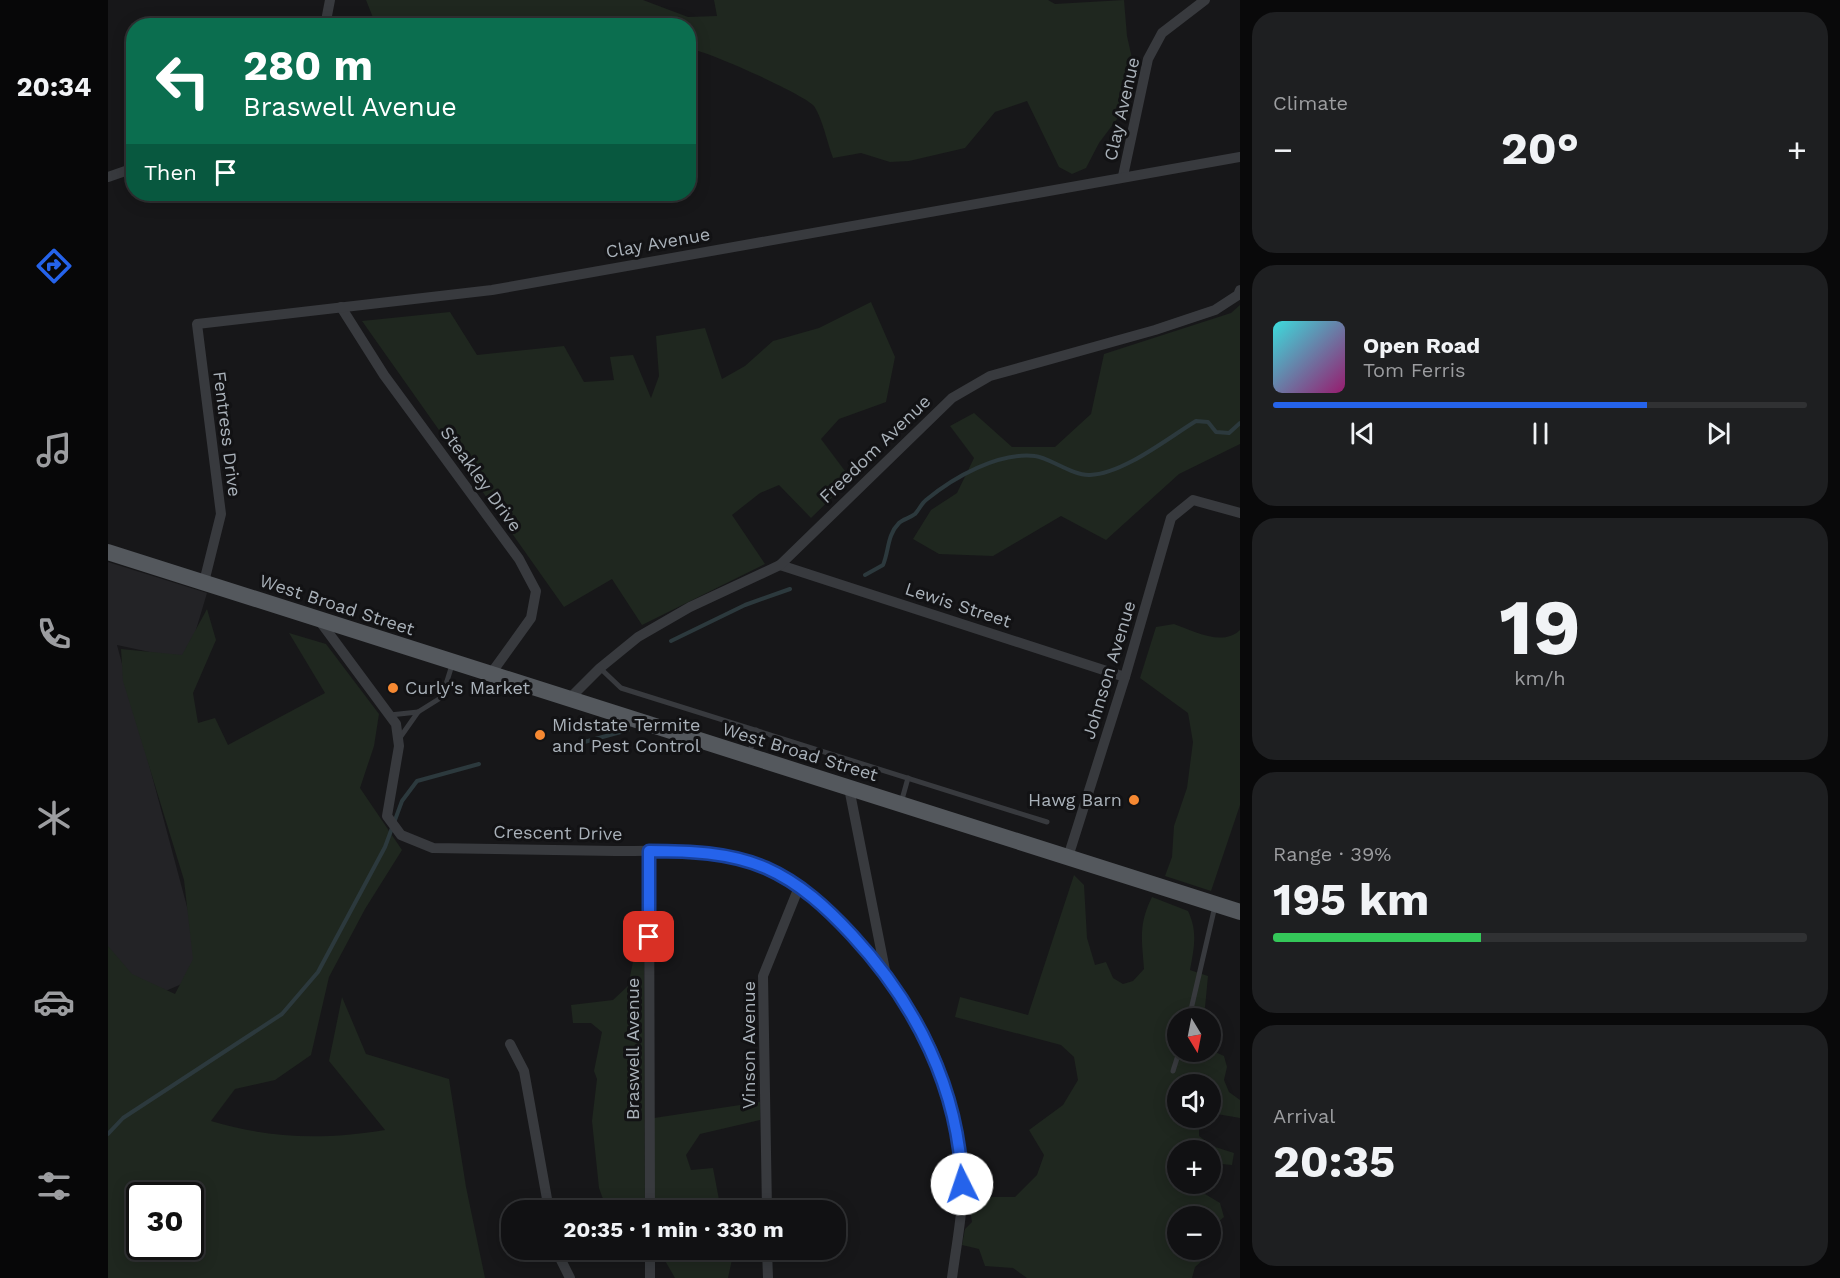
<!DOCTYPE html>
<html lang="en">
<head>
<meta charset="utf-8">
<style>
	:root { --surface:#111113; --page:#1e1f21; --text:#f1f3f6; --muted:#9c9da0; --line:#303133; --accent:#2563eb }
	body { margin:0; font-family:"Work Sans",sans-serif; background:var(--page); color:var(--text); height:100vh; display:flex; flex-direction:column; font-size:22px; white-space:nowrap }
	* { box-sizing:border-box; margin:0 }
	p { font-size:20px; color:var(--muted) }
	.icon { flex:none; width:33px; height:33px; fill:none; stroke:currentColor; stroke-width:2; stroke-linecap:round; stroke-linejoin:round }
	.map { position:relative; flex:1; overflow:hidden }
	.sheet { display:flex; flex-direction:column; gap:12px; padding:12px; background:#09090a; width:600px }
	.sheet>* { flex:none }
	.guide { position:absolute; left:18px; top:18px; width:570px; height:183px; border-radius:24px; box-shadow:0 3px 15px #0003,0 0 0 2px var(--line); background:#0b6e4f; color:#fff; overflow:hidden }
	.needle { width:39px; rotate:170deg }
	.tools { position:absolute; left:1059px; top:1008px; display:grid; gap:12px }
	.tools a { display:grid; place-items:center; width:54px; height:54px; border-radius:50%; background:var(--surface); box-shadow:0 3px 15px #0003,0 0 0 2px var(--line); font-size:30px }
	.speed { position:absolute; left:18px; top:1182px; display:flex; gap:12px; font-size:30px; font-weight:700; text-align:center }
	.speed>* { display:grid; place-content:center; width:78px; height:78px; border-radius:50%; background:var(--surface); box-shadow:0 3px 15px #0003,0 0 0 2px var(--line); line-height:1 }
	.speed .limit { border:3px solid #111; border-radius:9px; background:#fff; color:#111 }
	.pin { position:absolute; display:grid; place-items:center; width:51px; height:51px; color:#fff; margin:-26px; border-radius:12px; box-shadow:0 3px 9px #0006 }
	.me { position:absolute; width:66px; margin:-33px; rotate:356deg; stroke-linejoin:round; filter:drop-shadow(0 0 4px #0008) }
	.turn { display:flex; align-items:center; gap:21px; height:126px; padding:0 18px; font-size:27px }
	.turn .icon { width:78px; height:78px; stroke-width:2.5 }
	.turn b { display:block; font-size:42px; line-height:51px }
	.then { display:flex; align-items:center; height:57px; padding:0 18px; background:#0003; gap:12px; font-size:22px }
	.big { font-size:45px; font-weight:700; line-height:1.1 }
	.sheet .tile { flex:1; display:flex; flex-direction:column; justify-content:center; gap:9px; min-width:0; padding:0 21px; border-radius:24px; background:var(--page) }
	.sheet .dial { align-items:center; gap:0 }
	.dial b { font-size:78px; line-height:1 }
	.song { display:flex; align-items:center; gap:18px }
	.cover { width:72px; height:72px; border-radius:9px; background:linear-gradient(135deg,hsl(180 70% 55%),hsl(320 70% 35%)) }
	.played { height:6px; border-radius:3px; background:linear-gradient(90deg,var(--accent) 70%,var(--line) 70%) }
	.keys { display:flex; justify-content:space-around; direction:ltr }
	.heat { display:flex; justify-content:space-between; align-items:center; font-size:33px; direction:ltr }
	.charge { height:9px; border-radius:4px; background:linear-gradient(90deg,#34c759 39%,var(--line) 0) }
	.trip { position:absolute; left:393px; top:1200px; width:345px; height:60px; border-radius:24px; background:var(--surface); box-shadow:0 3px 15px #0003,0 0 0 2px var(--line); font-weight:700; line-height:60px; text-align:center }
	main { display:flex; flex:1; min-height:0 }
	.dock { display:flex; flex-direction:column; width:108px; justify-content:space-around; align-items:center; background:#070708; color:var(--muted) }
	.dock .icon { width:42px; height:42px }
	.dock .current { color:var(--accent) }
	.dock b { font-size:27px; color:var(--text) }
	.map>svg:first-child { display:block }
</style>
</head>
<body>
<main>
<nav class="dock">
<b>20:34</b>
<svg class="icon current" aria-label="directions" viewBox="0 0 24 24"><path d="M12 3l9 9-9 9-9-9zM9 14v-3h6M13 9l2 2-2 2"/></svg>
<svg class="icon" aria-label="music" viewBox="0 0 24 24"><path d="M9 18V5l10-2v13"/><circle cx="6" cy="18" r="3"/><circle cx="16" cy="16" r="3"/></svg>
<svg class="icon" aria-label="phone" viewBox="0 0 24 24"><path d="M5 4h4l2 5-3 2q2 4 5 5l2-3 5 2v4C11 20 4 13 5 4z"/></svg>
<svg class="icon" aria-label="climate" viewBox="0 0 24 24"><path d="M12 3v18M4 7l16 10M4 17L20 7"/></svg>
<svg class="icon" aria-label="car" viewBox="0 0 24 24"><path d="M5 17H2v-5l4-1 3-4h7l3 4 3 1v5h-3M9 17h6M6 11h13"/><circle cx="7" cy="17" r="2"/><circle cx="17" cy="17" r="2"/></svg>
<svg class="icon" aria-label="filters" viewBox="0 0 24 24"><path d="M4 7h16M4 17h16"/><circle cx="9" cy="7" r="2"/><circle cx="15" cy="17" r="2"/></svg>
</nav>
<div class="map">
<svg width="1132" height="1278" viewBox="0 0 1132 1278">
	<rect width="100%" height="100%" fill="#171719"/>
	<!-- built -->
	<polygon fill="#232326" points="0,562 99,593 79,660 9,645 97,974 25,1005 0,977"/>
	<!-- green -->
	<g fill="#1f271f" fill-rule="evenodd">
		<path d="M258,0h277l45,17 29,-1 -3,-16h334l7,4 69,-4 3,36 9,40 -10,31 -27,36 -13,25 -14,6 -13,-7 -32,-66 -32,11 -30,36 -56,13 -19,1 -29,-9 -28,5c-6,-16 -10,-38 -19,-52 -8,-11 -113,-58 -125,-57l-1,-23 -312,-1z"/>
		<polygon points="763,302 787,357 778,402 731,419 713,439 743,479 703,518 671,485 652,493 624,515 657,564 534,625 504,579 456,607 254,321 342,312 369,355 456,346 476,382 506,380 502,357 525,355 543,398 551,376 548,336 597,328 614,379 637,366 665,341 711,328"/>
		<polygon points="1132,305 1132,444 1071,474 998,540 953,516 885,556 831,554 805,539 823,510 849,493 866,458 842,426 866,413 904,447 947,447 983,414 996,354 1123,313"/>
		<path d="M99,609l9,31 -23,53 5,30 17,-5 13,27 97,-52 -36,-60 37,11 53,70 -5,32 -14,42 42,62 -37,59 -36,68 -18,78 -36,25 -40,9 -24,32c60,18 112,19 174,9l-56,-69 13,-64 24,57 83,25 17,108 19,91h-377v-332l24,28 43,20 18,-35 -9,-79 -61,-199 -2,-32 61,6zM32,1196h50v50h-50z"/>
		<path d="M1066,624c19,7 49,23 66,6v175l-29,86 -46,-15 7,-19 2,-31 13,-38 6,-46 -5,-29 -48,-35 16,-51z"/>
		<path d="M966,875l10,10 3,53 8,27 11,-3 7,16 10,6 10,-3 11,-12c-2,-29 -6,-44 8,-72l36,14c10,21 6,37 2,59l18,6 -4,42h-26v34l33,-2 13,6 3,11 -3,13 5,12 11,8v18l-29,-5 -1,-29h-32v34h21v18l13,10 22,7 -2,12 -21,-2 -1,-13h-32l-1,16 -3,4 8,23 23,1 15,9 4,14 -13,11 -1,-12h-32v34l34,2 -17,15 -3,11h-165l-14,-10 -28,-2 -6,-17 -17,-4 3,-16 7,-7 -4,-25h47l22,-22 7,-20 -15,-25 34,-25 15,-25 -4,-23 -13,-12 -106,-28 5,-20 68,18z"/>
		<polygon points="536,951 537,1210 499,1210 491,1188 484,1121 489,1079 486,1071 494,1032 483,1023 465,1023 463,1005 505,1000 520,986 526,957"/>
		<polygon points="652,1102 652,1120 592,1134 578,1155 583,1170 605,1168 612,1205 621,1210 546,1210 546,1118"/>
		<polygon points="551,1250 633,1250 625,1255 620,1278 567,1278"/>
	</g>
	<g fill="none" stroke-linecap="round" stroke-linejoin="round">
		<!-- stream -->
		<g stroke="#2c393d" stroke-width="4">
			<path d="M757,575l18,-10c6,-14 4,-30 16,-42 4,-4 11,-5 16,-9 4,-4 6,-10 11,-14 28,-23 72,-48 109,-44 13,1 38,20 55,19 33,-1 78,-37 106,-54l12,1 8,10 13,1 11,-10"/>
			<polyline points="563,641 637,605 682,589"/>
			<polyline points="458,747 520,730"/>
			<polyline points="0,1134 15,1118 174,1014 210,972 277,847 294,801 309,781 371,764"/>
		</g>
		<!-- service -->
		<g stroke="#383a3e" stroke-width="5">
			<polyline points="492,668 513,688 939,822"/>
			<polyline points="282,715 310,712"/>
			<polyline points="291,739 310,712 334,697 344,665"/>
			<polyline points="641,755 648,730"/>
			<polyline points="793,803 800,778"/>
			<polyline points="1081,1018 1107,906"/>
			<polyline points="1065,1071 1071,1052"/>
		</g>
		<!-- minor -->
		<g stroke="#383a3e" stroke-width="10">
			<polyline points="217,26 222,0"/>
			<polyline points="1015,176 1040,59 1054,33 1097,0"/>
			<polyline points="0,177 26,168"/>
			<polyline points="233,307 276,375 411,559 428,591 423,618 382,675"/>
			<polyline points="672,565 1017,677"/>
			<polyline points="96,582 113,514 89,324 384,290 1132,157"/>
			<path d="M211,620l77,104 3,22 -12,70 14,19 32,13c61,1 122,2 182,3 40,0 79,-2 118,7 83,18 153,105 192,177 20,38 33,87 37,130 3,39 -5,75 -10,113"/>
			<polyline points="461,699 492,668 530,637 582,607 672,565 844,398 882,376 1047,330 1107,310 1130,295 1132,290"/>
			<polyline points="741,788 777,970"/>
			<polyline points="541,851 542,1210"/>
			<polyline points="960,857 1017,677 1063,518 1085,500 1132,513"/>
			<polyline points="402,1044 416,1071 441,1210"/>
			<polyline points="659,1210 655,976 691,887"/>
			<polyline points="448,1250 462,1278"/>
			<polyline points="542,1250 542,1278"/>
			<polyline points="659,1250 660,1278"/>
		</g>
		<!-- primary -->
		<polyline stroke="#54585d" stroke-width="16" points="0,552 1132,912"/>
	</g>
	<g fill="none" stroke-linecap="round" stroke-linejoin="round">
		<defs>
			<path id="route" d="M541,937v-86c39,0 80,1 117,17 34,15 61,40 86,67 64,69 107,154 110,249"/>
		</defs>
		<!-- route casing -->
		<use href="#route" stroke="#184099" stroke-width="15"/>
		<!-- route -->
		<use href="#route" stroke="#2563eb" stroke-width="10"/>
	</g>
	<!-- markers -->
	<g fill="#f68932" stroke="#121214" stroke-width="2">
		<circle cx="285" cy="688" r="6"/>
		<circle cx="432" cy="735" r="6"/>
		<circle cx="1026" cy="800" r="6"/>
	</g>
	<g text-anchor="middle" stroke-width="6" stroke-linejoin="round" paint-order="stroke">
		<!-- street labels -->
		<g font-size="18" fill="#a9b1b9" stroke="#121214">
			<text transform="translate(1014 109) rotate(-77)" y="6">Clay Avenue</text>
			<text transform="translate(550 243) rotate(-10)" y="6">Clay Avenue</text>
			<text transform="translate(119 434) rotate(83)" y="6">Fentress Drive</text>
			<text transform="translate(767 449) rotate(-44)" y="6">Freedom Avenue</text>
			<text transform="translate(373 479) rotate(54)" y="6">Steakley Drive</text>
			<text transform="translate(229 605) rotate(18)" y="6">West Broad Street</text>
			<text transform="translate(850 605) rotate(18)" y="6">Lewis Street</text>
			<text transform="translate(1001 670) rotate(-73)" y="6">Johnson Avenue</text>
			<text transform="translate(692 752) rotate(17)" y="6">West Broad Street</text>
			<text transform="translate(450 833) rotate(1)" y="6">Crescent Drive</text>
			<text transform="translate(641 1045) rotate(-90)" y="6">Vinson Avenue</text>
			<text transform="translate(525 1049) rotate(-90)" y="6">Braswell Avenue</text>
		</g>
		<!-- poi labels -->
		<g font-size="18" fill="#a9b1b9" stroke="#121214" text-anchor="start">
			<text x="297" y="694">Curly's Market</text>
			<text x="444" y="731">Midstate Termite<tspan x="444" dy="21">and Pest Control</tspan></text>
			<text x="1014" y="806" text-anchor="end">Hawg Barn</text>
		</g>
	</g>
</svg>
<div class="tools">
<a><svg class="needle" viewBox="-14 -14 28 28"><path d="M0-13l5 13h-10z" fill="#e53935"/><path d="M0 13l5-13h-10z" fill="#9c9da0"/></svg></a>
<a><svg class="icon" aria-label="sound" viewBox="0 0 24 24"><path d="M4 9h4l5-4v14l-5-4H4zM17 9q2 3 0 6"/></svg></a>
<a>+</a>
<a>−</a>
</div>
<div class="speed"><div class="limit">30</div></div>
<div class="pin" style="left:541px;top:937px;background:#d93025"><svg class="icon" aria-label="arrive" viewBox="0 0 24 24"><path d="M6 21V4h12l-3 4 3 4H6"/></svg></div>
<svg class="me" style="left:854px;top:1184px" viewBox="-20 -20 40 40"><circle r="19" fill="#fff"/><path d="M0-13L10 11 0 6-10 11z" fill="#2563eb"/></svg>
<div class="trip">20:35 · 1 min · 330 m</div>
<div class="guide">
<div class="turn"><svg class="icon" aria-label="left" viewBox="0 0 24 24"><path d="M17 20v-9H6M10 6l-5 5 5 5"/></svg><div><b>280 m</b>Braswell Avenue</div></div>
<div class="then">Then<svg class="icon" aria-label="arrive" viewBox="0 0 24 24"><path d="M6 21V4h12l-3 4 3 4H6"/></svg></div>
</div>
</div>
<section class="sheet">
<div class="tile"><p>Climate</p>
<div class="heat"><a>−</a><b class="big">20°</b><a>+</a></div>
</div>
<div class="tile">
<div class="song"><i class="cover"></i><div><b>Open Road</b><p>Tom Ferris</p></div></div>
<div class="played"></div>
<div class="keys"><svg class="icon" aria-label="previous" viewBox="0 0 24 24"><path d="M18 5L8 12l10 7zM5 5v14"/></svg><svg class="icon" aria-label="pause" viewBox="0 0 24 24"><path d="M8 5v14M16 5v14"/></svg><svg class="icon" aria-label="next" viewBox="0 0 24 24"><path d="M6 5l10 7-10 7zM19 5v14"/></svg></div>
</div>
<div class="tile dial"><b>19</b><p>km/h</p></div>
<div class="tile"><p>Range · 39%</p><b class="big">195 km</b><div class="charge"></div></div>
<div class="tile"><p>Arrival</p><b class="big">20:35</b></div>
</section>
</main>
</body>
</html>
